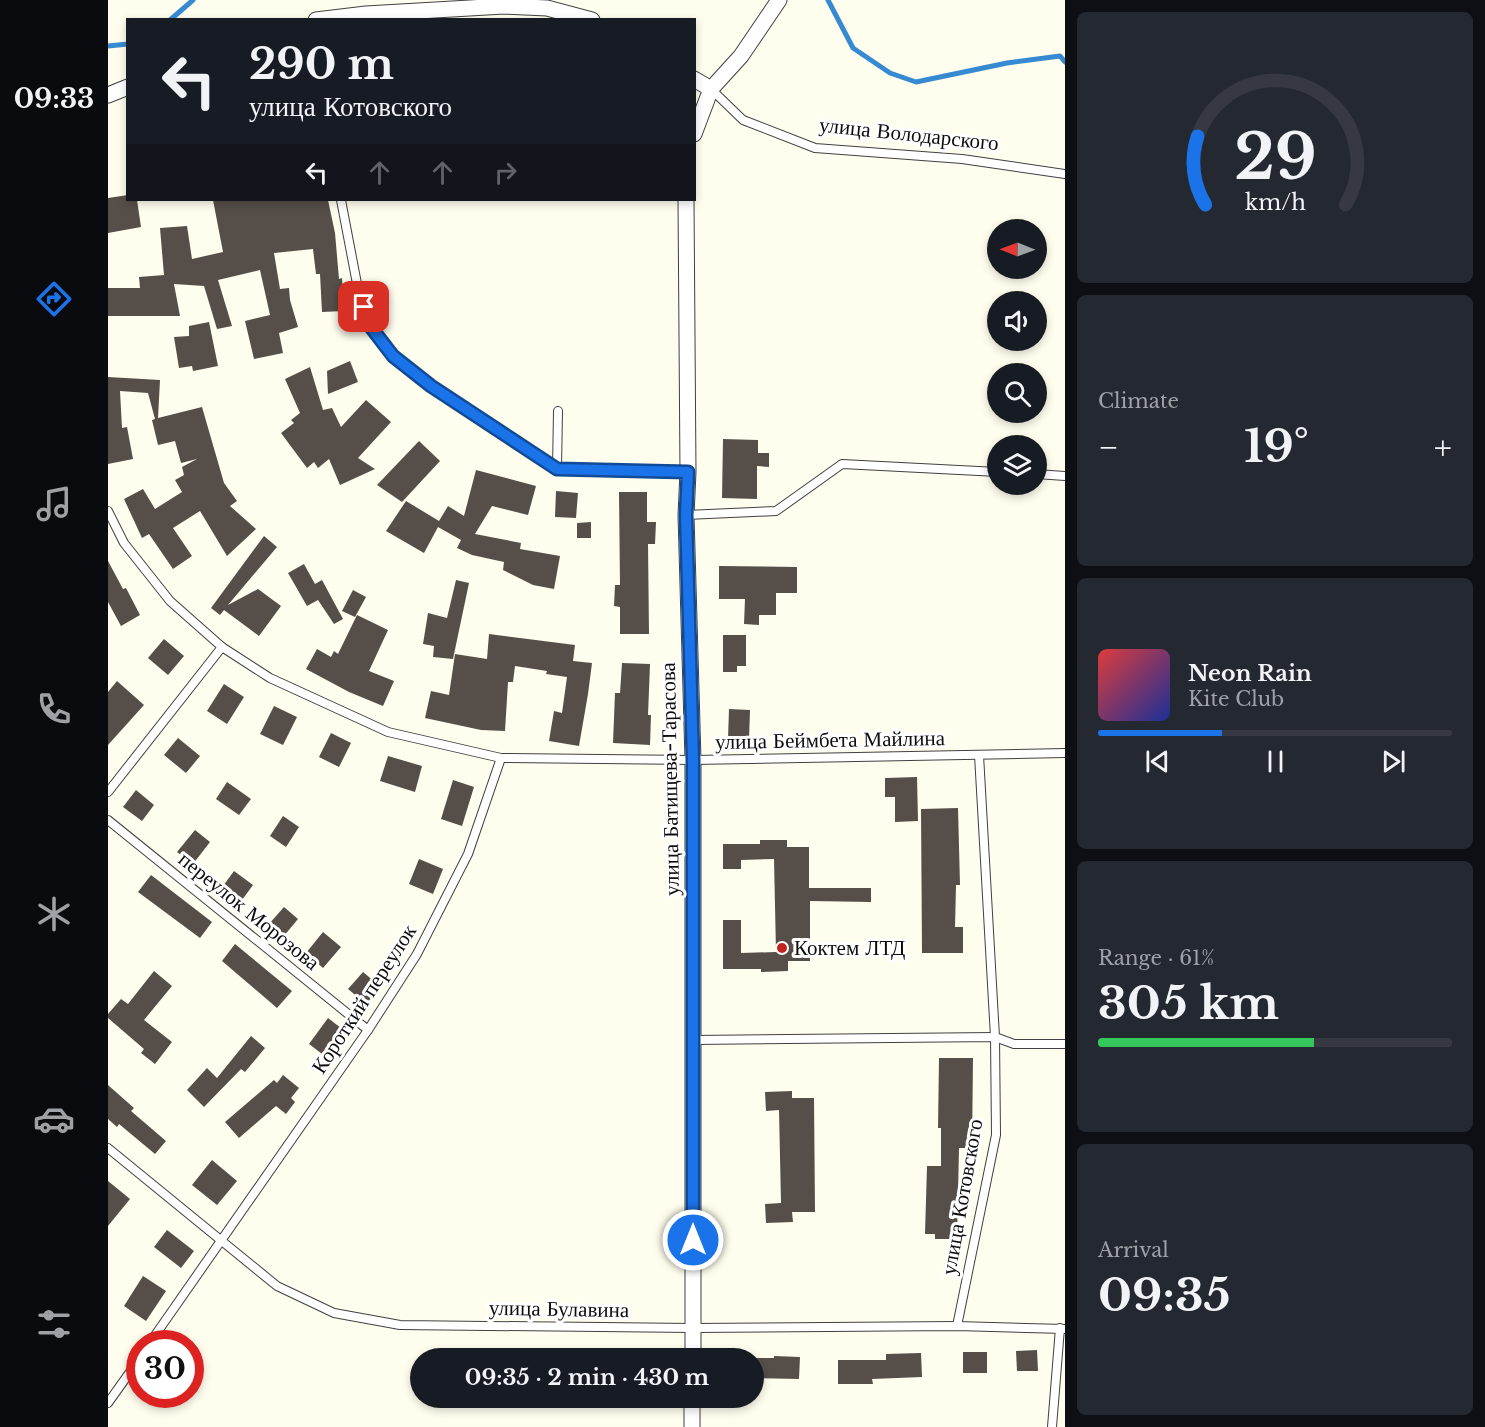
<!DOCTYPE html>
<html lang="en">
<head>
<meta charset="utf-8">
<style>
	:root { --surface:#171b24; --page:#242831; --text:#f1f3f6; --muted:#9ea1a6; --line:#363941; --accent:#1a73e8 }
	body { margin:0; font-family:"Libre Baskerville",serif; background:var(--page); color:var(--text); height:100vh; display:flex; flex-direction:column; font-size:22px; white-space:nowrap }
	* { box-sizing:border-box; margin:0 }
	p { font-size:20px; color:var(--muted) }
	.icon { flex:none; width:33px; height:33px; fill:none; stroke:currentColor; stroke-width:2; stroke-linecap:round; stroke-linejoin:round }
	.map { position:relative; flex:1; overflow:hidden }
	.sheet { display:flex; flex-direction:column; gap:12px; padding:12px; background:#0d0f14; width:420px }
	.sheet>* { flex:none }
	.hud { position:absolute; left:18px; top:18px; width:570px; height:183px; border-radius:0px; box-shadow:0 3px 9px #0003; background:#171b24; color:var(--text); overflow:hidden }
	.needle { width:39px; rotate:271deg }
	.controls { position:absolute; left:879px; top:219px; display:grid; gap:12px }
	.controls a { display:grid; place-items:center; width:60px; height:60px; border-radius:50%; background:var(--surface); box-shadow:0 3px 9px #0003; font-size:30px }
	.speed { position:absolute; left:18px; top:1330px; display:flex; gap:12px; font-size:30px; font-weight:700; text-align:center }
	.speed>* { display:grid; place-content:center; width:78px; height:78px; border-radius:50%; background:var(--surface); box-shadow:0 3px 9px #0003; line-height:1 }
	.speed .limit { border:9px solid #d22; background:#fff; color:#111 }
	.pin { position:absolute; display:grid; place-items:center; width:51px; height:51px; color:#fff; margin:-26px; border-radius:12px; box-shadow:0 3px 9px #0006 }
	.me { position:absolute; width:66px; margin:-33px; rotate:0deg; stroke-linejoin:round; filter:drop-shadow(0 0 4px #0008) }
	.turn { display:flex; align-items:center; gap:21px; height:126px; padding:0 24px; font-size:27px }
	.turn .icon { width:78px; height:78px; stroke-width:2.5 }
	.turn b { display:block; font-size:42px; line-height:51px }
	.lanes { display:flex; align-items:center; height:57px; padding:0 24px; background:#0003; justify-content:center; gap:30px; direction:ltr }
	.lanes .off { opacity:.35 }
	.big { font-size:45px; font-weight:800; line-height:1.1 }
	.sheet .tile { flex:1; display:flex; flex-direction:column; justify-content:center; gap:9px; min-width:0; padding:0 21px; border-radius:9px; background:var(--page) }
	.sheet .dial { align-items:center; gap:0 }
	.dial svg { height:156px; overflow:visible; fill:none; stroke:var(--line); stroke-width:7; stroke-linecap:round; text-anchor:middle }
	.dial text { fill:var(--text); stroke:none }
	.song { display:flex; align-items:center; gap:18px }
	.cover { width:72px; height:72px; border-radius:9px; background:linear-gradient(135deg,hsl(0 70% 55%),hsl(230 70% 35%)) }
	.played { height:6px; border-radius:3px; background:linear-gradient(90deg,var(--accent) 35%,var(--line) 35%) }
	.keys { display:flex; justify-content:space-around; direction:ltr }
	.heat { display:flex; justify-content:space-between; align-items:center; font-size:33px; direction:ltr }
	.charge { height:9px; border-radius:4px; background:linear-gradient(90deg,#34c759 61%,var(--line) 0) }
	.trip { position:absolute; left:302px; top:1348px; width:354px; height:60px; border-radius:30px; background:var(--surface); box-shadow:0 3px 9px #0003; font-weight:800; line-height:60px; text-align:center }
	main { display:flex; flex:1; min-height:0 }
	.tab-bar { display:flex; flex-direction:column; width:108px; justify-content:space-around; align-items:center; background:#090b0e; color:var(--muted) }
	.tab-bar .icon { width:42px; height:42px }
	.tab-bar .on { color:var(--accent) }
	.tab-bar b { font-size:27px; color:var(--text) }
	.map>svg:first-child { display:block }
</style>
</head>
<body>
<main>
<nav class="tab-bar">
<b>09:33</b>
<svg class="icon on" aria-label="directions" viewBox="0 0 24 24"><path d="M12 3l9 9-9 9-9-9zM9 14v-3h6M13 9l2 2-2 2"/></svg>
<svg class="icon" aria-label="music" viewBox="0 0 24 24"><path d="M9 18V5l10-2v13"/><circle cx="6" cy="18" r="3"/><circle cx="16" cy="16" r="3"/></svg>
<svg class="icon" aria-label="phone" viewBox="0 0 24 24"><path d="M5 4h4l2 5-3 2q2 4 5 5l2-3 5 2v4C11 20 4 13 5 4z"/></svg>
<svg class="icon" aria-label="climate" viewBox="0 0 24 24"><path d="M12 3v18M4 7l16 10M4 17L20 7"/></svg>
<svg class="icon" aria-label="car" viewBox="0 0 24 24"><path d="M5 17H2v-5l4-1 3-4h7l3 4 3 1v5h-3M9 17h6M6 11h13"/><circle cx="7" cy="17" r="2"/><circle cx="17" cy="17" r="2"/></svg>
<svg class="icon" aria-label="filters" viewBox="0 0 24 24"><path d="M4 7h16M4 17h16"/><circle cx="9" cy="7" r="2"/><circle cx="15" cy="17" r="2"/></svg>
</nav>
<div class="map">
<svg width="957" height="1427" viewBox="0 0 957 1427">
	<rect width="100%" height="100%" fill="#fffded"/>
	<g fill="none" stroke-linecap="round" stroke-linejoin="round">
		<!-- stream -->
		<g stroke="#368ad1" stroke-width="5">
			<polyline points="720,0 745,48 782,73 808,82 899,63 952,56 957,62"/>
			<polyline points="62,20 85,0"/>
			<polyline points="0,46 20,44"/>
		</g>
	</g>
	<!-- building -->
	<g fill="#564f49">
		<polygon points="20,195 20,200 29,200 33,227 0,233 0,198"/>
		<polygon points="105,200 220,200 227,233 231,279 234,278 236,311 214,312 212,274 208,274 205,249 166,253 172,289 181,288 182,300 190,327 171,333 175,353 146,359 137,321 162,315 152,270 110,280 124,326 109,329 96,286 66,284 72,316 0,316 0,288 32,288 31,277 56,275 52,228 79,226 84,259 115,252"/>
		<polygon points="101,322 110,366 85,371 84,366 71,368 66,337 81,336 81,326"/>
		<polygon points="242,361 250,382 220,394 219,371"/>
		<polygon points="202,367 215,410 224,408 233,427 258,400 283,422 250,458 267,469 232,485 221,459 210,468 206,462 199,468 173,433 186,423 183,420 192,413 177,379"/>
		<polygon points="0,377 52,380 50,418 94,407 116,483 129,501 122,506 148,529 119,556 92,511 65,528 84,556 65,569 41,534 34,538 16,499 35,489 47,509 74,492 67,480 76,475 74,467 89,459 73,463 67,441 50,445 44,420 47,419 40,393 12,391 14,428 19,427 25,459 0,464"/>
		<polygon points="615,439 650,440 650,453 661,453 661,467 649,466 649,499 614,498"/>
		<polygon points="311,441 332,461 294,502 269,485"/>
		<polygon points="368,470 428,486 420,515 384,506 367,534 413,543 412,549 452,556 446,589 425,585 395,570 396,562 364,555 349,548 353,540 330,527 316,553 278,531 298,501 331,521 340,506 356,516"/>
		<polygon points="448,491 470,493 468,518 447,517"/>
		<polygon points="511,492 539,492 539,522 548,522 547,544 540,544 541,634 512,634 512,607 506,606 507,585 512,585"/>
		<polygon points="483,522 483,538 469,538 469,523"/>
		<polygon points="156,536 169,547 120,605 150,589 173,606 151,636 116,610 112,615 103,608"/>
		<polygon points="0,561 15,589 18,588 32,615 13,626 0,602"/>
		<polygon points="196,564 207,584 214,580 235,619 226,624 210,600 199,606 180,573"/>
		<polygon points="611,566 689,567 689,593 668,593 668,615 651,615 651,625 636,624 637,599 611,599"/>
		<polygon points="348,580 361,583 345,659 325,657 326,646 315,644 320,613 339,618"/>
		<polygon points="245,590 258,597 247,617 234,611"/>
		<polygon points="249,615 280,630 261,671 286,681 275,706 241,692 198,669 209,649 223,657 226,651 230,654"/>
		<polygon points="381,634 467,645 465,661 484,663 480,694 471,746 441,741 446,711 454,713 459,677 438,674 439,671 407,666 405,682 400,682 397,731 373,730 317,718 323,691 341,695 347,654 379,659"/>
		<polygon points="615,635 638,635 638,666 629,666 629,672 615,672"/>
		<polygon points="56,639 76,656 60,675 40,658"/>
		<polygon points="514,663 542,664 540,715 543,715 542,745 505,743 507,693 512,693"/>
		<polygon points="9,681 36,705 0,745 0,692"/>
		<polygon points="116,684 136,697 119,724 99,711"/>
		<polygon points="166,706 189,717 175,745 152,734"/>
		<polygon points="621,709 642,710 641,740 620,739"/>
		<polygon points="223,733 243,743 231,767 211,757"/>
		<polygon points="70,738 92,756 78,773 56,755"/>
		<polygon points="280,756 314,766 307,792 272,781"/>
		<polygon points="809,777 810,821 787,822 787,797 777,797 777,778"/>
		<polygon points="345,780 366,787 354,826 333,819"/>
		<polygon points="119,782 143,799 131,815 108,799"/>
		<polygon points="28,790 46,805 34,821 15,807"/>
		<polygon points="850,808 852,885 848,885 847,927 855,927 855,953 814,953 813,809"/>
		<polygon points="175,816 191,827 178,847 162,836"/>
		<polygon points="87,830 102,842 85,864 69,852"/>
		<polygon points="652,840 679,840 679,847 701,847 701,888 763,888 763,902 702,901 702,961 680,961 680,971 653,972 653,969 615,969 615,920 633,920 633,953 668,952 666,859 633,860 633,869 615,869 615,844 652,844"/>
		<polygon points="311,859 335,869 325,894 301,884"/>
		<polygon points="126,871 145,885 134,900 115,886"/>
		<polygon points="43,875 104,922 92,938 30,892"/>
		<polygon points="176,907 190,919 175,937 161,924"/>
		<polygon points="215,932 233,947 215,968 198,953"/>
		<polygon points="127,944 184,991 169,1008 114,961"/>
		<polygon points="46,971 64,986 36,1020 64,1042 47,1064 33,1053 36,1049 0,1018 0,1014 13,999 20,1004"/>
		<polygon points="255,972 273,987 258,1004 240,989"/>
		<polygon points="220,1018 238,1032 218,1057 201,1044"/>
		<polygon points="143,1036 157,1048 137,1072 133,1069 96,1107 79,1090 99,1068 109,1078"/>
		<polygon points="831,1058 865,1058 864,1148 851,1148 849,1239 827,1239 827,1234 817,1234 819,1166 833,1166 833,1128 830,1128"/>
		<polygon points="175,1075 191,1088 183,1098 187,1102 178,1114 168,1106 131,1138 117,1122 166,1080 169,1083"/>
		<polygon points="0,1085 26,1108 23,1111 58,1141 47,1154 11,1124 9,1127 0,1119"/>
		<polygon points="684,1091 684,1098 706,1098 707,1212 684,1212 685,1222 658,1223 657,1204 673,1203 671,1110 658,1111 657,1092"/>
		<polygon points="104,1160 129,1181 109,1205 84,1185"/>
		<polygon points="0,1181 22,1199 0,1226"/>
		<polygon points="59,1230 86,1251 73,1268 46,1247"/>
		<polygon points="35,1276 58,1291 38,1321 16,1306"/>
		<polygon points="929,1350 930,1371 909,1371 908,1351"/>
		<rect x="855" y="1352" width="24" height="21"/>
		<polygon points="813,1353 814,1377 764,1379 765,1384 730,1384 730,1360 778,1360 778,1354"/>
		<polygon points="666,1356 692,1357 691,1379 645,1378 645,1358 666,1358"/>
	</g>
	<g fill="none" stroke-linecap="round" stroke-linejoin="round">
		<defs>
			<g id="lane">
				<polyline points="603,89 635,120 707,148 854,159 957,174"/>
				<polyline points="233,200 250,289 262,326 285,356 323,386 449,469 580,472"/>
				<polyline points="449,469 450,411"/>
				<polyline points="928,474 957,476"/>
				<polyline points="0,511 16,543 62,601 114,647 162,678 280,732 393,758 585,760 957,753"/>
				<polyline points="578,515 668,511 734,464 890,472"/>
				<polyline points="0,792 114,647"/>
				<polyline points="0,820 260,1030"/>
				<polyline points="585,1040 887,1037 906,1044 957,1044"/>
				<polyline points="0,1148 169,1286 226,1313 292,1325 585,1328 849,1326 957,1329"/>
				<polyline points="849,1326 888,1135 887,1037 871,755"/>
				<polyline points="41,1344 260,1030 309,954 360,854 393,758"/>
				<polyline points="0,1403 32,1358"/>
				<polyline points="944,1427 952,1328"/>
			</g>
			<g id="street">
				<polyline points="208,20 258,14 396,6 439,8 484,20"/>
				<polyline points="586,79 603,89"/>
				<polyline points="0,95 20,87"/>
				<polyline points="586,134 603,89 633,56 671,0"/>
				<polyline points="578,200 580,472 578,515 585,760 585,1359"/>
				<polyline points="584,1427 584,1398"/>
			</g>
		</defs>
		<!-- lane casing -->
		<use href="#lane" stroke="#404040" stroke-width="10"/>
		<!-- street casing -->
		<use href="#street" stroke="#404040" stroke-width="17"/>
		<!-- lane -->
		<use href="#lane" stroke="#fff" stroke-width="8"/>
		<!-- street -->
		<use href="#street" stroke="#fff" stroke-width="15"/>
	</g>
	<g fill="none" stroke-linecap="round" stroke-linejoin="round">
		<defs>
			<polyline id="route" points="256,307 262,326 285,356 323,386 449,469 580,472 578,515 585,760 585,1240"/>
		</defs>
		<!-- route casing -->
		<use href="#route" stroke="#114b97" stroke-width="15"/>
		<!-- route -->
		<use href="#route" stroke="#1a73e8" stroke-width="10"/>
	</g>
	<!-- markers -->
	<circle fill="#c12321" stroke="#fff" stroke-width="2" cx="674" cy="948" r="6"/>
	<g text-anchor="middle" stroke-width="6" stroke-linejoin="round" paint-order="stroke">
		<!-- street labels -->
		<g font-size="21" fill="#0d0d0d" stroke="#fff">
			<text transform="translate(801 134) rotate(6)" y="7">улица Володарского</text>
			<text transform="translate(722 740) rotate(-1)" y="7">улица Беймбета Майлина</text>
			<text transform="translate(562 779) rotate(-91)" y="7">улица Батищева-Тарасова</text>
			<text transform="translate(141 911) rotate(39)" y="7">переулок Морозова</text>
			<text transform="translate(256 999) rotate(-57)" y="7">Короткий переулок</text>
			<text transform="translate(854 1197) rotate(-80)" y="7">улица Котовского</text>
			<text transform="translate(451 1309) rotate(1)" y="7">улица Булавина</text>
		</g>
		<!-- poi labels -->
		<g font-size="21" fill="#0d0d0d" stroke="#fff" text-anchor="start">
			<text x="686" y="955">Коктем ЛТД</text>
		</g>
	</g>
</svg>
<div class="controls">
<a><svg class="needle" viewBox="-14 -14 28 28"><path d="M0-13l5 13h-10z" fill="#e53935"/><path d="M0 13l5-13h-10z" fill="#9ea1a6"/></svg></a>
<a><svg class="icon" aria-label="sound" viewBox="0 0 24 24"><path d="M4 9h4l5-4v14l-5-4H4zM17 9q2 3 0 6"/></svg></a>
<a><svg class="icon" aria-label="search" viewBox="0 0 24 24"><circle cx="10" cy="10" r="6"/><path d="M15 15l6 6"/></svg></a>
<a><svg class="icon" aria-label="layers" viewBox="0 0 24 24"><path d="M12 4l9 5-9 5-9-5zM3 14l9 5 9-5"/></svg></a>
</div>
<div class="speed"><div class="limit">30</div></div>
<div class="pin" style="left:256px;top:307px;background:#d93025"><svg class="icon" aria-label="arrive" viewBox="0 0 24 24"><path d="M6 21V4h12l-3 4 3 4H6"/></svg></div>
<svg class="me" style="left:585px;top:1240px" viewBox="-20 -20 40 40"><circle r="17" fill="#1a73e8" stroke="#fff" stroke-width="3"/><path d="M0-11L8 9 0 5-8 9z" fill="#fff"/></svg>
<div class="trip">09:35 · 2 min · 430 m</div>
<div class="hud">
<div class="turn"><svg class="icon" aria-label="left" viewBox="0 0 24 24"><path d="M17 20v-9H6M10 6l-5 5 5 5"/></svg><div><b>290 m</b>улица Котовского</div></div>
<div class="lanes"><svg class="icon" aria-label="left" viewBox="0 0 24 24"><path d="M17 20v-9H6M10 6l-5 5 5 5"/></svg><svg class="icon off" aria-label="ahead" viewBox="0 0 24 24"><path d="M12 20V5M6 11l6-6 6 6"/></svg><svg class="icon off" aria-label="ahead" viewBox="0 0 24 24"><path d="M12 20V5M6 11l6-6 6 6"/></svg><svg class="icon off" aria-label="right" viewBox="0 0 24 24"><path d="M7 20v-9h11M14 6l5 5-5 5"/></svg></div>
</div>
</div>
<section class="sheet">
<div class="tile dial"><svg viewBox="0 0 100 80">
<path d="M14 69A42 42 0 1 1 86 69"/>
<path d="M14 69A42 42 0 0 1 10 34" stroke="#1a73e8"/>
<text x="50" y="56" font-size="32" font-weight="700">29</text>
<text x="50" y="72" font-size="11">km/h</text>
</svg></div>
<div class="tile"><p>Climate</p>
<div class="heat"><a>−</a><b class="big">19°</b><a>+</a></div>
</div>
<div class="tile">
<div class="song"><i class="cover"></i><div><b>Neon Rain</b><p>Kite Club</p></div></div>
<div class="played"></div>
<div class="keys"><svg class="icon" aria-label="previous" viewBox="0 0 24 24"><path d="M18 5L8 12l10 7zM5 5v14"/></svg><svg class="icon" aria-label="pause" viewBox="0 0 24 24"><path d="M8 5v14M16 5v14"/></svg><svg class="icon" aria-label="next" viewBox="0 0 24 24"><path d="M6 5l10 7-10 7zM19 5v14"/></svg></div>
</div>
<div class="tile"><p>Range · 61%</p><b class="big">305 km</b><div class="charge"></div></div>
<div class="tile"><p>Arrival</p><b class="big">09:35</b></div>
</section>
</main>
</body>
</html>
